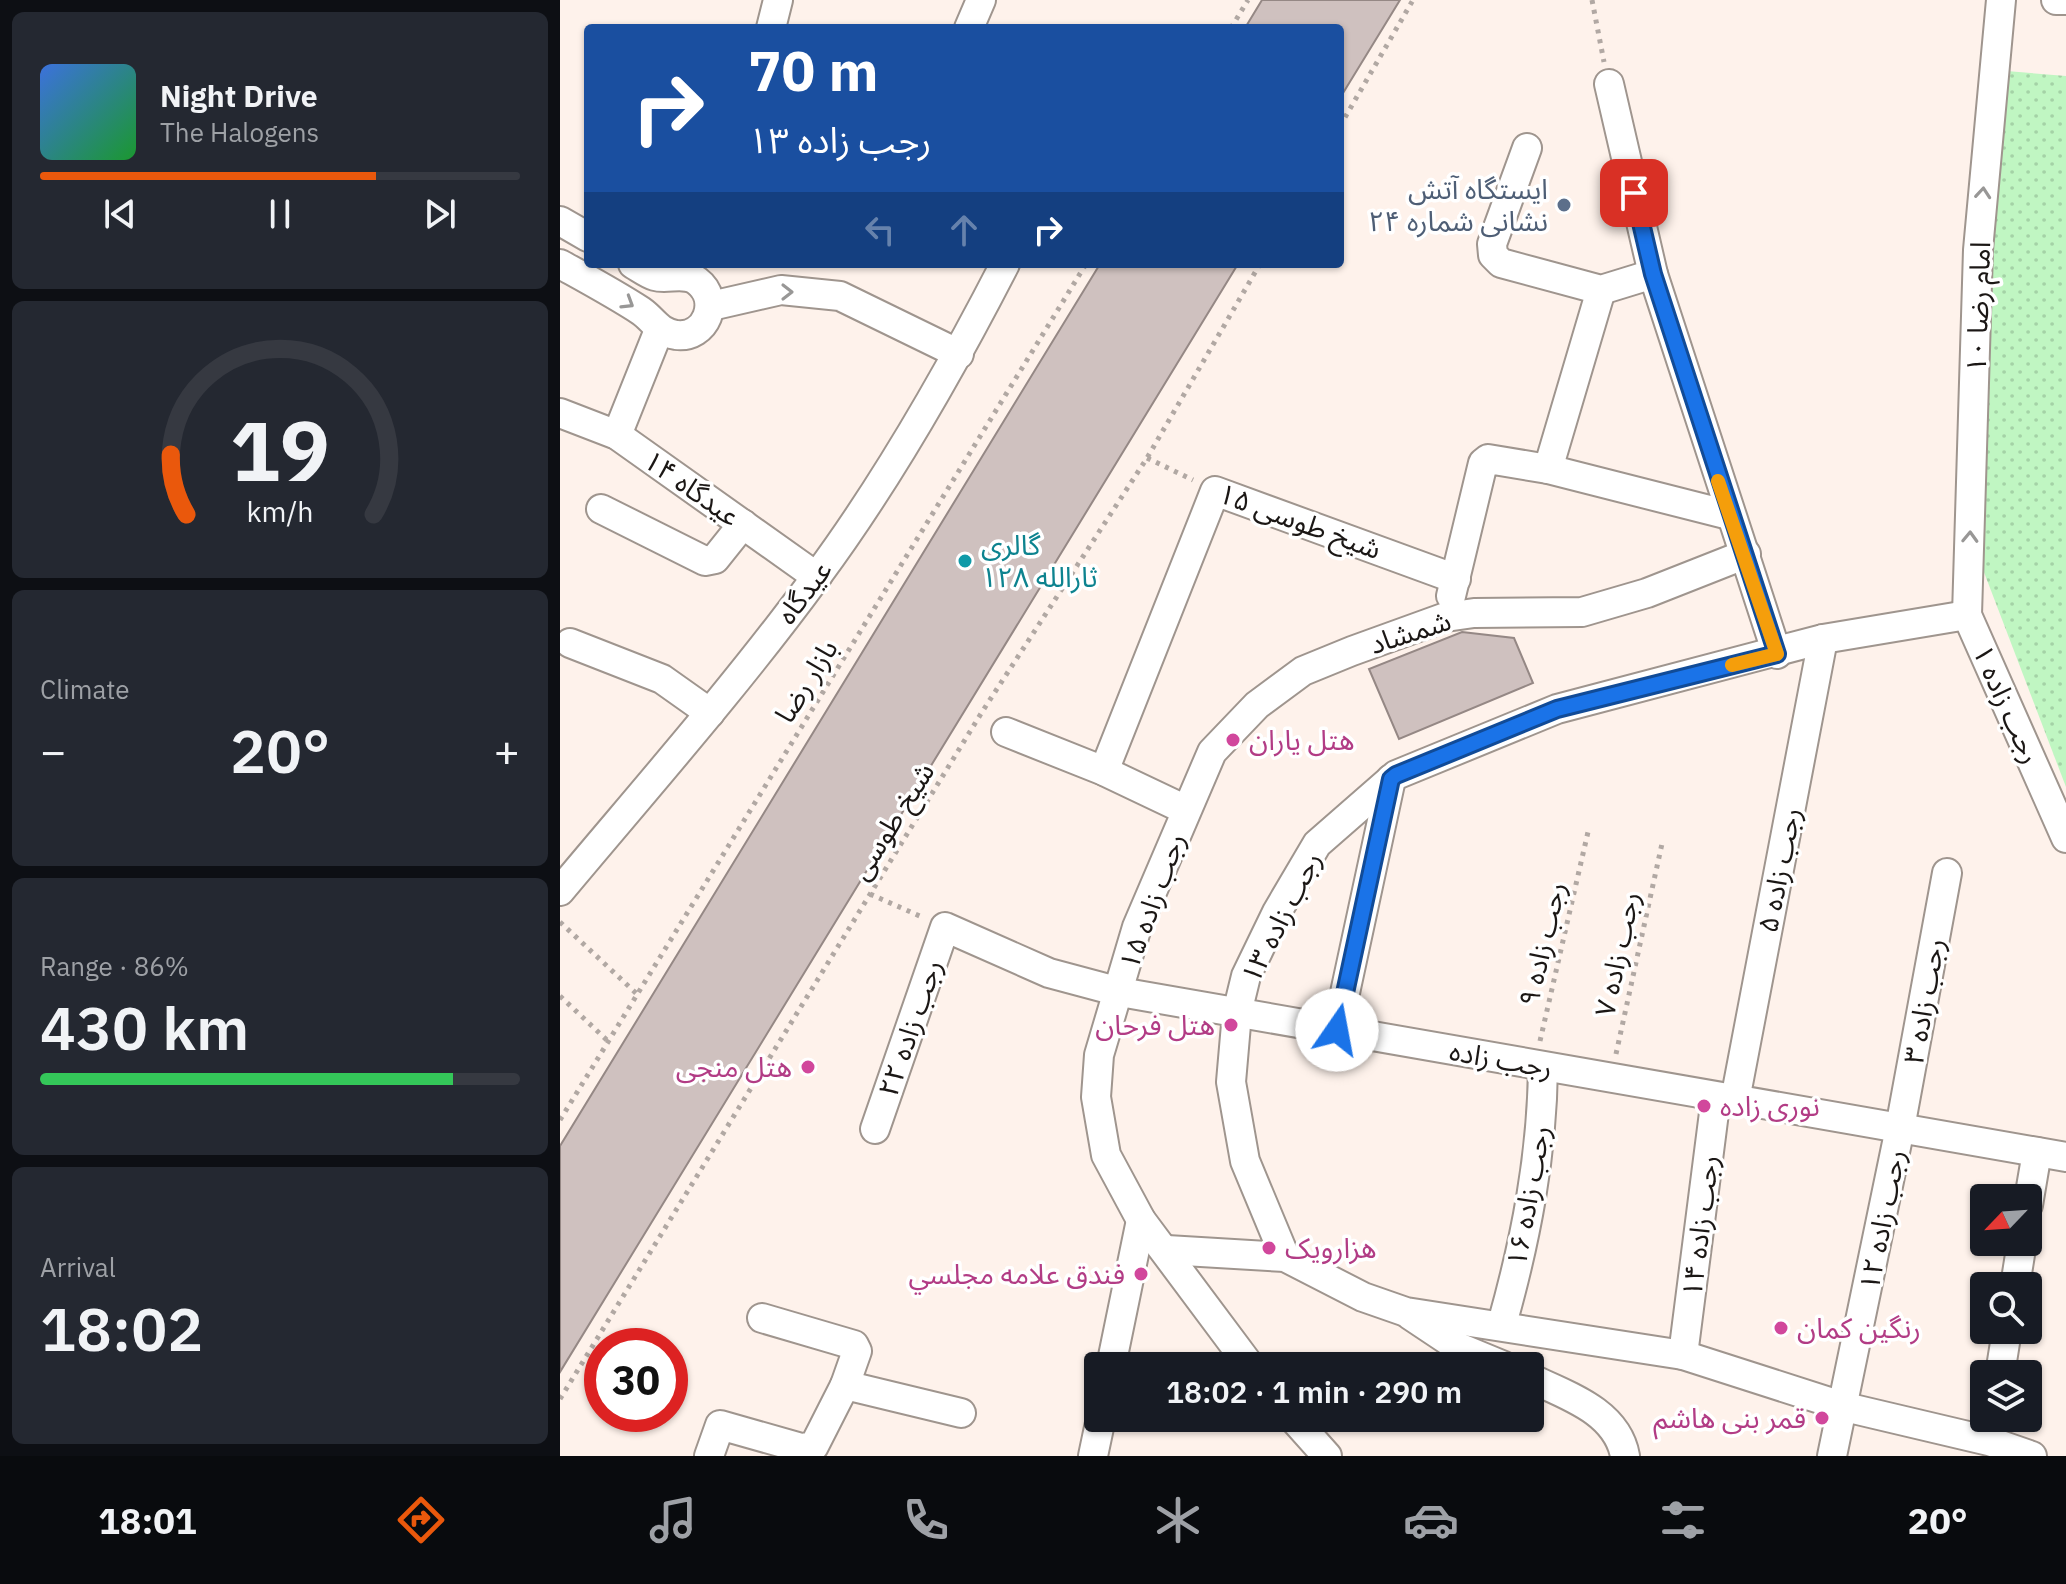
<!DOCTYPE html>
<html lang="en">
<head>
<meta charset="utf-8">
<style>
	:root { --surface:#171b24; --page:#242831; --text:#f1f3f6; --muted:#9ea1a6; --line:#363941; --accent:#ea580c }
	body { margin:0; font-family:"IBM Plex Sans","Noto Sans Arabic",sans-serif; background:var(--page); color:var(--text); height:100vh; display:flex; flex-direction:column; font-size:30px; white-space:nowrap }
	* { box-sizing:border-box; margin:0 }
	p { font-size:26px; color:var(--muted) }
	.icon { flex:none; width:44px; height:44px; fill:none; stroke:currentColor; stroke-width:2; stroke-linecap:round; stroke-linejoin:round }
	.map { position:relative; flex:1; overflow:hidden }
	.sheet { display:flex; flex-direction:column; gap:12px; padding:12px; background:#0d0f14; width:560px }
	.sheet>* { flex:none }
	.hud { position:absolute; left:24px; top:24px; width:760px; height:244px; border-radius:8px; box-shadow:0 2px 6px #0004; background:#1a4fa0; color:#fff; overflow:hidden }
	.needle { width:52px; rotate:245deg }
	.controls { position:absolute; left:1410px; top:1184px; display:grid; gap:16px }
	.controls a { display:grid; place-items:center; width:72px; height:72px; border-radius:8px; background:var(--surface); box-shadow:0 2px 6px #0004; font-size:40px }
	.speed { position:absolute; left:24px; top:1328px; display:flex; gap:16px; font-size:40px; font-weight:700; text-align:center }
	.speed>* { display:grid; place-content:center; width:104px; height:104px; border-radius:50%; background:var(--surface); box-shadow:0 2px 6px #0004; line-height:1 }
	.speed .limit { border:12px solid #d22; background:#fff; color:#111 }
	.pin { position:absolute; display:grid; place-items:center; width:68px; height:68px; color:#fff; margin:-34px; border-radius:16px; box-shadow:0 4px 12px #0006 }
	.me { position:absolute; width:88px; margin:-44px; rotate:12deg; stroke-linejoin:round; filter:drop-shadow(0 0 6px #0008) }
	.turn { display:flex; align-items:center; gap:28px; height:168px; padding:0 32px; font-size:36px }
	.turn .icon { width:104px; height:104px; stroke-width:2.5 }
	.turn b { display:block; font-size:56px; line-height:68px }
	.lanes { display:flex; align-items:center; height:76px; padding:0 32px; background:#0003; justify-content:center; gap:40px; direction:ltr }
	.lanes .off { opacity:.35 }
	.big { font-size:60px; font-weight:600; line-height:1.1 }
	.sheet .widget { flex:1; display:flex; flex-direction:column; justify-content:center; gap:12px; min-width:0; padding:0 28px; border-radius:12px; background:var(--page) }
	.sheet .dial { align-items:center; gap:0 }
	.dial svg { height:208px; overflow:visible; fill:none; stroke:var(--line); stroke-width:7; stroke-linecap:round; text-anchor:middle }
	.dial text { fill:var(--text); stroke:none }
	.song { display:flex; align-items:center; gap:24px }
	.cover { width:96px; height:96px; border-radius:12px; background:linear-gradient(135deg,hsl(220 70% 55%),hsl(130 70% 35%)) }
	.played { height:8px; border-radius:4px; background:linear-gradient(90deg,var(--accent) 70%,var(--line) 70%) }
	.keys { display:flex; justify-content:space-around; direction:ltr }
	.heat { display:flex; justify-content:space-between; align-items:center; font-size:44px; direction:ltr }
	.charge { height:12px; border-radius:6px; background:linear-gradient(90deg,#34c759 86%,var(--line) 0) }
	.trip { position:absolute; left:524px; top:1352px; width:460px; height:80px; border-radius:8px; background:var(--surface); box-shadow:0 2px 6px #0004; font-weight:600; line-height:80px; text-align:center }
	.menu { display:flex; height:128px; justify-content:space-around; align-items:center; background:#090b0e; color:var(--muted) }
	.menu .icon { width:56px; height:56px }
	.menu .current { color:var(--accent) }
	.menu b { font-size:36px; color:var(--text) }
	main { display:flex; flex:1; min-height:0 }
	.map>svg:first-child { display:block }
</style>
</head>
<body>
<main>
<section class="sheet">
<div class="widget">
<div class="song"><i class="cover"></i><div><b>Night Drive</b><p>The Halogens</p></div></div>
<div class="played"></div>
<div class="keys"><svg class="icon" aria-label="previous" viewBox="0 0 24 24"><path d="M18 5L8 12l10 7zM5 5v14"/></svg><svg class="icon" aria-label="pause" viewBox="0 0 24 24"><path d="M8 5v14M16 5v14"/></svg><svg class="icon" aria-label="next" viewBox="0 0 24 24"><path d="M6 5l10 7-10 7zM19 5v14"/></svg></div>
</div>
<div class="widget dial"><svg viewBox="0 0 100 80">
<path d="M14 69A42 42 0 1 1 86 69"/>
<path d="M14 69A42 42 0 0 1 8 46" stroke="#ea580c"/>
<text x="50" y="56" font-size="32" font-weight="700">19</text>
<text x="50" y="72" font-size="11">km/h</text>
</svg></div>
<div class="widget"><p>Climate</p>
<div class="heat"><a>−</a><b class="big">20°</b><a>+</a></div>
</div>
<div class="widget"><p>Range · 86%</p><b class="big">430 km</b><div class="charge"></div></div>
<div class="widget"><p>Arrival</p><b class="big">18:02</b></div>
</section>
<div class="map">
<svg width="1506" height="1456" viewBox="0 0 1506 1456">
	<defs>
		<pattern id="green-dots" width="8" height="8" patternUnits="userSpaceOnUse" patternTransform="scale(2)"><rect width="8" height="8" fill="#c0f6c2"/><path d="M2 2h.1M6 6h.1" fill="none" stroke="#a4d2a6" stroke-width="1.8" stroke-linecap="round"/></pattern>
	</defs>
	<rect width="100%" height="100%" fill="#fef2eb"/>
	<!-- green -->
	<polygon fill="url(#green-dots)" points="1422,69 1506,76 1506,787 1422,567"/>
	<!-- building -->
	<g fill="#cfc1bf" stroke="#958885" stroke-width="2">
		<polygon points="702,0 840,0 780,98 780,28 685,28"/>
		<polygon points="540,264 678,264 0,1372 0,1146"/>
		<polygon points="902,632 954,638 973,683 839,739 809,669"/>
	</g>
	<g fill="none" stroke-linecap="round" stroke-linejoin="round">
		<defs>
			<g id="minor">
				<polyline points="1441,0 1418,250 1407,615 1506,838"/>
				<polyline points="1496,0 1506,0"/>
				<polyline points="211,28 218,0"/>
				<polyline points="409,28 421,0"/>
				<polyline points="1049,84 1093,274 1217,654"/>
				<polyline points="967,148 932,244 933,255 941,263 1041,290 1093,274"/>
				<polyline points="0,221 28,237"/>
				<path d="M0,264c27,15 55,30 81,47 13,9 17,21 35,24 30,4 46,-35 21,-54 -13,-10 -29,-1 -42,-5 -7,-2 -15,-8 -22,-12"/>
				<polyline points="151,306 221,290 280,296 399,354"/>
				<polyline points="0,413 57,435 257,577"/>
				<polyline points="57,435 99,330"/>
				<polyline points="988,469 1041,290"/>
				<polyline points="41,509 145,561 155,559 183,524"/>
				<polyline points="891,596 923,463 928,459 988,469 1169,515"/>
				<polyline points="10,643 102,679 150,713"/>
				<polyline points="446,732 544,771 626,810"/>
				<polyline points="544,771 655,491 896,579"/>
				<path d="M0,891c87,-104 177,-206 257,-315 72,-97 133,-205 188,-312"/>
				<polyline points="777,1030 831,779"/>
				<polyline points="1175,1100 1263,639"/>
				<polyline points="315,1129 385,927 489,973 560,992 1506,1157"/>
				<polyline points="1468,1205 1477,1152"/>
				<polyline points="607,1250 725,1257 803,1297 846,1312 1123,1355 1285,1407 1429,1441 1472,1456"/>
				<polyline points="725,1257 685,1161 671,1082 677,1013 686,976 717,912 757,844 836,775 997,709 1263,639 1407,615"/>
				<polyline points="1455,1286 1462,1242"/>
				<polyline points="850,1315 898,1347 944,1366"/>
				<polyline points="202,1318 294,1345 297,1351 285,1385"/>
				<path d="M942,1324c24,-85 40,-168 41,-257"/>
				<polyline points="1123,1355 1156,1097"/>
				<polyline points="551,1366 581,1220"/>
				<polyline points="690,1366 581,1220 546,1155 536,1097 539,1055 577,927 652,752 697,705 743,671 792,651 886,617 914,613 1022,612 1087,593 1186,554"/>
				<polyline points="1440,1374 1447,1330"/>
				<path d="M970,1378c36,17 87,33 95,78"/>
				<polyline points="733,1418 767,1456"/>
				<polyline points="149,1456 160,1425 241,1448 254,1446 285,1385 401,1413"/>
				<polyline points="533,1456 541,1418"/>
				<polyline points="1272,1456 1340,1128 1387,873"/>
			</g>
		</defs>
		<!-- minor casing -->
		<use href="#minor" stroke="#9f958e" stroke-width="32"/>
		<!-- path -->
		<g stroke="#b1a8a3" stroke-width="5" stroke-dasharray="4 6" stroke-linecap="butt">
			<polyline points="1032,0 1044,62"/>
			<polyline points="671,28 688,0"/>
			<polyline points="780,126 853,0"/>
			<polyline points="587,458 633,480"/>
			<polyline points="310,894 362,917"/>
			<polyline points="0,922 78,995"/>
			<polyline points="0,996 50,1043"/>
			<polyline points="980,1041 1028,832"/>
			<polyline points="1056,1054 1103,839"/>
			<polyline points="0,1120 526,264"/>
			<polyline points="0,1399 422,712 587,458 700,264"/>
		</g>
		<!-- minor -->
		<use href="#minor" stroke="#fff" stroke-width="28"/>
	</g>
	<!-- one-way arrows -->
	<defs><path id="oneway-chevron" d="M-2-3.5L2.5 0L-2 3.5" fill="none" stroke-width="1.6" stroke-linecap="round" stroke-linejoin="round" transform="scale(2)"/></defs>
	<g stroke="#989796">
		<use href="#oneway-chevron" transform="translate(1423 193) rotate(-85)"/>
		<use href="#oneway-chevron" transform="translate(227 292)"/>
		<use href="#oneway-chevron" transform="translate(68 303) rotate(32)"/>
		<use href="#oneway-chevron" transform="translate(1410 537) rotate(-88)"/>
	</g>
	<g fill="none" stroke-linecap="round" stroke-linejoin="round">
		<defs>
			<polyline id="route" points="777,1030 831,779 836,775 997,709 1217,654 1093,274 1074,193"/>
		</defs>
		<!-- route casing -->
		<use href="#route" stroke="#114b97" stroke-width="20"/>
		<!-- route -->
		<use href="#route" stroke="#1a73e8" stroke-width="14"/>
		<!-- slow -->
		<polyline stroke="#f59e0b" stroke-width="14" points="1158,481 1217,654 1172,665"/>
	</g>
	<!-- markers -->
	<circle fill="#5c6f8a" stroke="#fff" stroke-width="3" cx="1004" cy="205" r="8"/>
	<circle fill="#0f9aa8" stroke="#fff" stroke-width="3" cx="405" cy="561" r="8"/>
	<g fill="#d1479c" stroke="#fff" stroke-width="3">
		<circle cx="673" cy="740" r="8"/>
		<circle cx="671" cy="1025" r="8"/>
		<circle cx="248" cy="1067" r="8"/>
		<circle cx="1144" cy="1106" r="8"/>
		<circle cx="709" cy="1248" r="8"/>
		<circle cx="581" cy="1274" r="8"/>
		<circle cx="1221" cy="1328" r="8"/>
		<circle cx="1262" cy="1418" r="8"/>
	</g>
	<g text-anchor="middle" stroke-width="7" stroke-linejoin="round" paint-order="stroke">
		<!-- service labels -->
		<g font-size="28" fill="#4e5e75" stroke="#fff" text-anchor="end">
			<text x="988" y="199">ایستگاه آتش<tspan x="988" dy="32">نشانی شماره ۲۴</tspan></text>
		</g>
		<!-- street labels -->
		<g font-size="28" fill="#1b1715" stroke="#fff">
			<text transform="translate(1418 307) rotate(-88)" y="10">امام رضا ۱۰</text>
			<text transform="translate(132 488) rotate(35)" y="10">عیدگاه ۱۴</text>
			<text transform="translate(740 521) rotate(20)" y="10">۱۵ شیخ طوسی</text>
			<text transform="translate(244 592) rotate(-53)" y="10">عیدگاه</text>
			<text transform="translate(850 632) rotate(-18)" y="10">شمشاد</text>
			<text transform="translate(246 681) rotate(-58)" y="10">بازار رضا</text>
			<text transform="translate(1447 704) rotate(66)" y="10">رجب زاده ۱</text>
			<text transform="translate(332 821) rotate(-58)" y="10">شیخ طوسی</text>
			<text transform="translate(1219 870) rotate(-79)" y="10">رجب زاده ۵</text>
			<text transform="translate(592 901) rotate(-70)" y="10">رجب زاده ۱۵</text>
			<text transform="translate(721 917) rotate(-63)" y="10">رجب زاده ۱۳</text>
			<text transform="translate(982 944) rotate(-77)" y="10">رجب زاده ۹</text>
			<text transform="translate(1057 954) rotate(-78)" y="10">رجب زاده ۷</text>
			<text transform="translate(1364 1001) rotate(-80)" y="10">رجب زاده ۳</text>
			<text transform="translate(350 1028) rotate(-71)" y="10">رجب زاده ۲۲</text>
			<text transform="translate(941 1059) rotate(10)" y="10">رجب زاده</text>
			<text transform="translate(968 1196) rotate(-80)" y="10">رجب زاده ۱۶</text>
			<text transform="translate(1322 1220) rotate(-79)" y="10">رجب زاده ۱۲</text>
			<text transform="translate(1140 1226) rotate(-83)" y="10">رجب زاده ۱۴</text>
		</g>
		<!-- culture labels -->
		<g font-size="28" fill="#0d838f" stroke="#fff" text-anchor="start">
			<text x="421" y="555">گالری<tspan x="421" dy="32">ثارالله ۱۲۸</tspan></text>
		</g>
		<!-- hotel labels -->
		<g font-size="28" fill="#b23c85" stroke="#fff" text-anchor="start">
			<text x="689" y="750">هتل یاران</text>
			<text x="655" y="1035" text-anchor="end">هتل فرحان</text>
			<text x="232" y="1077" text-anchor="end">هتل منجی</text>
			<text x="1160" y="1116">نورى زاده</text>
			<text x="725" y="1258">هزارویک</text>
			<text x="565" y="1284" text-anchor="end">فندق علامه مجلسي</text>
			<text x="1237" y="1338">رنگین کمان</text>
			<text x="1246" y="1428" text-anchor="end">قمر بنی هاشم</text>
		</g>
	</g>
</svg>
<div class="controls">
<a><svg class="needle" viewBox="-14 -14 28 28"><path d="M0-13l5 13h-10z" fill="#e53935"/><path d="M0 13l5-13h-10z" fill="#9ea1a6"/></svg></a>
<a><svg class="icon" aria-label="search" viewBox="0 0 24 24"><circle cx="10" cy="10" r="6"/><path d="M15 15l6 6"/></svg></a>
<a><svg class="icon" aria-label="layers" viewBox="0 0 24 24"><path d="M12 4l9 5-9 5-9-5zM3 14l9 5 9-5"/></svg></a>
</div>
<div class="speed"><div class="limit">30</div></div>
<div class="pin" style="left:1074px;top:193px;background:#d93025"><svg class="icon" aria-label="arrive" viewBox="0 0 24 24"><path d="M6 21V4h12l-3 4 3 4H6"/></svg></div>
<svg class="me" style="left:777px;top:1030px" viewBox="-20 -20 40 40"><circle r="19" fill="#fff"/><path d="M0-13L10 11 0 6-10 11z" fill="#1a73e8"/></svg>
<div class="trip">18:02 · 1 min · 290 m</div>
<div class="hud">
<div class="turn"><svg class="icon" aria-label="right" viewBox="0 0 24 24"><path d="M7 20v-9h11M14 6l5 5-5 5"/></svg><div><b>70 m</b>رجب زاده ۱۳</div></div>
<div class="lanes"><svg class="icon off" aria-label="left" viewBox="0 0 24 24"><path d="M17 20v-9H6M10 6l-5 5 5 5"/></svg><svg class="icon off" aria-label="ahead" viewBox="0 0 24 24"><path d="M12 20V5M6 11l6-6 6 6"/></svg><svg class="icon" aria-label="right" viewBox="0 0 24 24"><path d="M7 20v-9h11M14 6l5 5-5 5"/></svg></div>
</div>
</div>
</main>
<nav class="menu">
<b>18:01</b>
<svg class="icon current" aria-label="directions" viewBox="0 0 24 24"><path d="M12 3l9 9-9 9-9-9zM9 14v-3h6M13 9l2 2-2 2"/></svg>
<svg class="icon" aria-label="music" viewBox="0 0 24 24"><path d="M9 18V5l10-2v13"/><circle cx="6" cy="18" r="3"/><circle cx="16" cy="16" r="3"/></svg>
<svg class="icon" aria-label="phone" viewBox="0 0 24 24"><path d="M5 4h4l2 5-3 2q2 4 5 5l2-3 5 2v4C11 20 4 13 5 4z"/></svg>
<svg class="icon" aria-label="climate" viewBox="0 0 24 24"><path d="M12 3v18M4 7l16 10M4 17L20 7"/></svg>
<svg class="icon" aria-label="car" viewBox="0 0 24 24"><path d="M5 17H2v-5l4-1 3-4h7l3 4 3 1v5h-3M9 17h6M6 11h13"/><circle cx="7" cy="17" r="2"/><circle cx="17" cy="17" r="2"/></svg>
<svg class="icon" aria-label="filters" viewBox="0 0 24 24"><path d="M4 7h16M4 17h16"/><circle cx="9" cy="7" r="2"/><circle cx="15" cy="17" r="2"/></svg>
<b>20°</b>
</nav>
</body>
</html>
